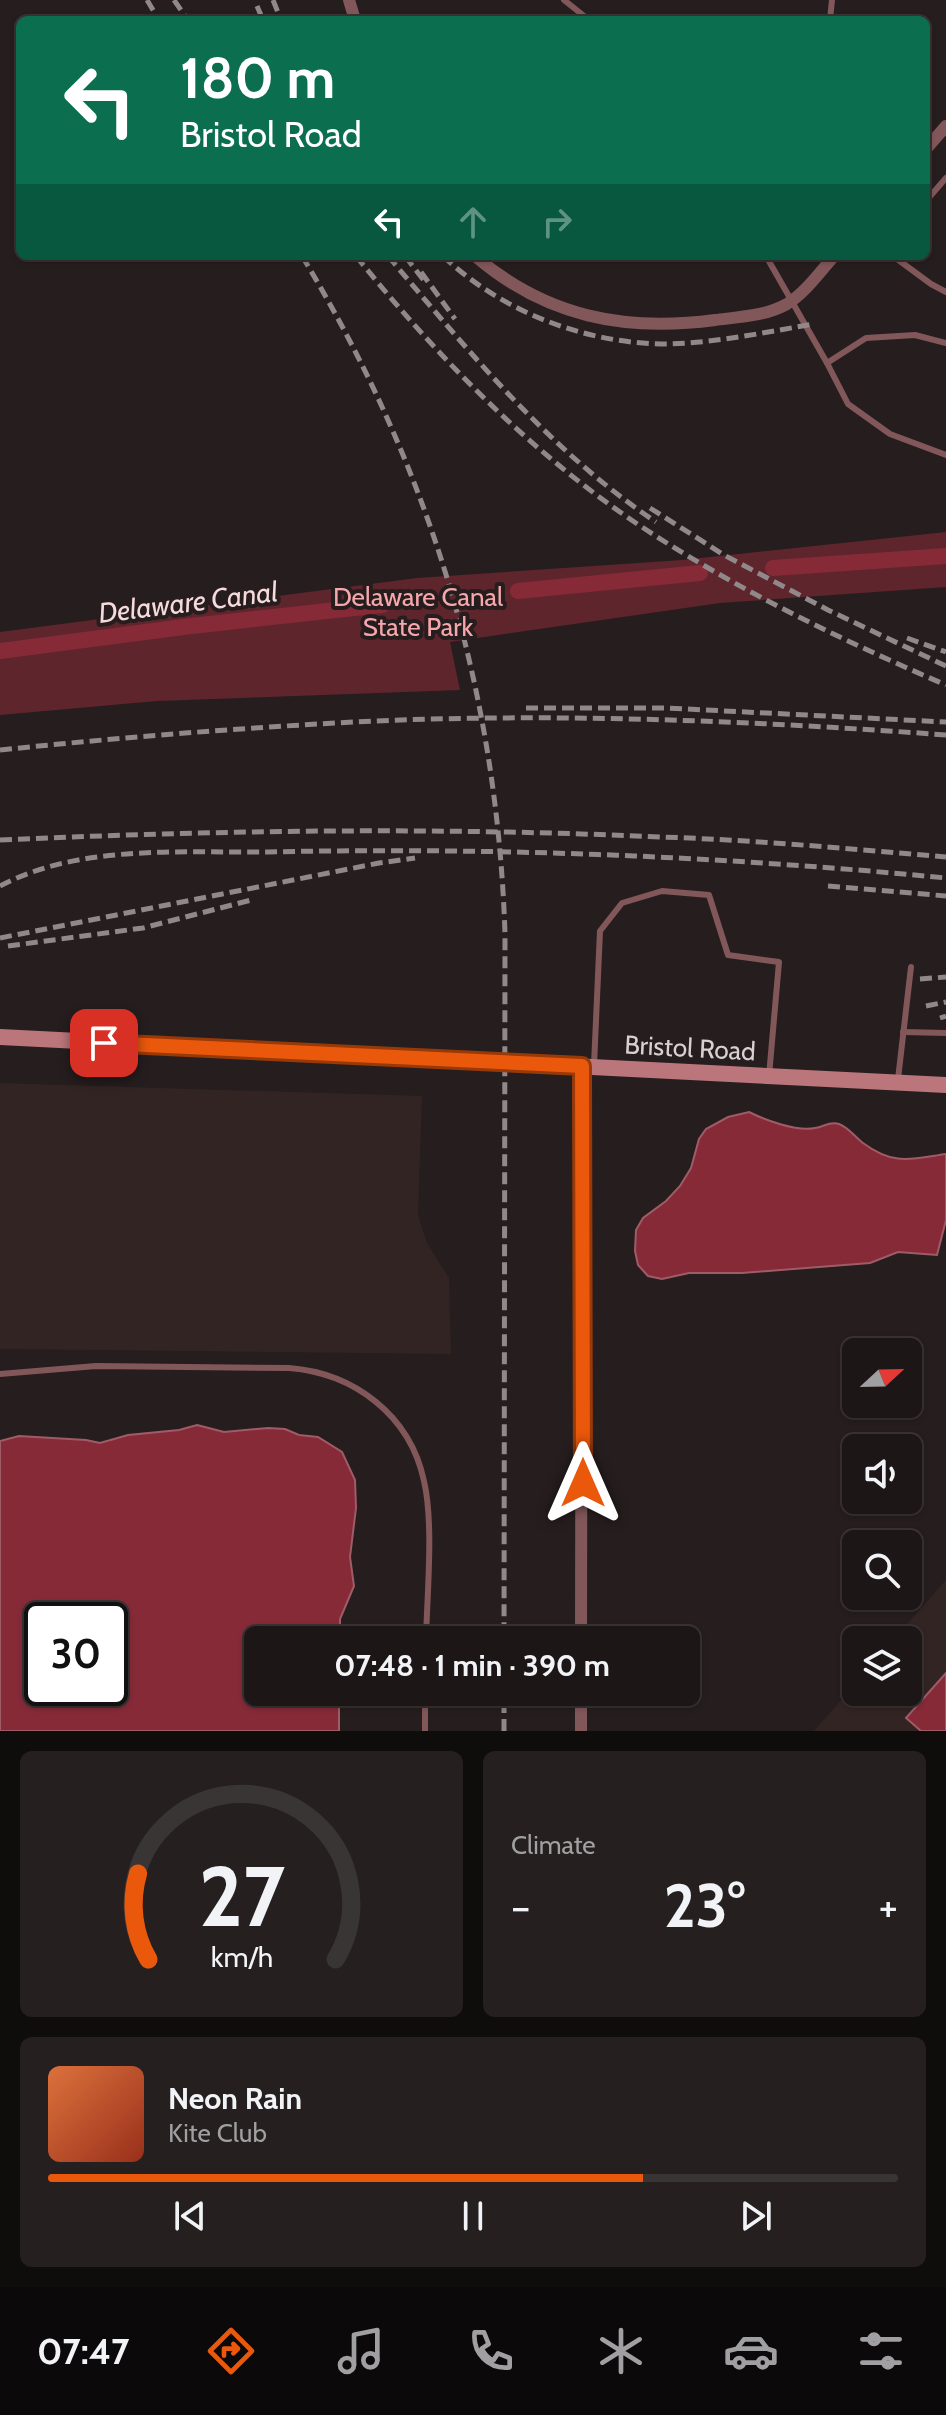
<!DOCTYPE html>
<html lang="en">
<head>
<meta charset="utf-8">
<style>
	:root { --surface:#1c1616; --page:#251f1f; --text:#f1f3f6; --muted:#a09fa1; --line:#3a3535; --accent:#ea580c }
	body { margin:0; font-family:Cabin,sans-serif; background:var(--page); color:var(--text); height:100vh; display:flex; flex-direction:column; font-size:30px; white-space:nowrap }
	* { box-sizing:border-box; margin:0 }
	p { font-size:26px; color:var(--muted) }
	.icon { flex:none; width:44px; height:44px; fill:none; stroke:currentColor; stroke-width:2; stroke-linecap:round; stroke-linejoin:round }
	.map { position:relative; height:1731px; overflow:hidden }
	.details { display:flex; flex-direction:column; gap:20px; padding:20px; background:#0f0c0c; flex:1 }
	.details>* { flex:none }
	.top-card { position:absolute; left:16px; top:16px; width:914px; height:244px; border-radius:12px; box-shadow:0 2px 6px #0004,0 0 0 2px var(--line); background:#0b6e4f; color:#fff; overflow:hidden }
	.needle { width:52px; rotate:68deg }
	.buttons { position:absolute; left:842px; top:1338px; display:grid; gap:16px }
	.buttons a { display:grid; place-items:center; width:80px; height:80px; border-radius:12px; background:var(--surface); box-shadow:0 2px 6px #0004,0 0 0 2px var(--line); font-size:40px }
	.speed { position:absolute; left:24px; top:1602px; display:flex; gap:16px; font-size:40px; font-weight:700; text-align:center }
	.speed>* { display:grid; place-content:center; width:104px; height:104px; border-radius:50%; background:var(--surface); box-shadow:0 2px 6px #0004,0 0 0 2px var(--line); line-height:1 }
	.speed .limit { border:4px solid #111; border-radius:12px; background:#fff; color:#111 }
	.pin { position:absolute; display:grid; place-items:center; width:68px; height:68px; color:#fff; margin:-34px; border-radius:16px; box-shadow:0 4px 12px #0006 }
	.me { position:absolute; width:88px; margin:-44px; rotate:0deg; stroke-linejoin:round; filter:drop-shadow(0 0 6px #0008) }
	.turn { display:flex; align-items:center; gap:28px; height:168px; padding:0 32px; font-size:36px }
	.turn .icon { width:104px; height:104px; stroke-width:2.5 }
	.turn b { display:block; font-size:56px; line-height:68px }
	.lanes { display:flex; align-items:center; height:76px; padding:0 32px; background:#0003; justify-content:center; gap:40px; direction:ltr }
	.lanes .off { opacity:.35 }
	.big { font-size:60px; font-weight:800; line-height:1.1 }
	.details .tile { flex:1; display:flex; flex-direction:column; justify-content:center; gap:12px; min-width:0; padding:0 28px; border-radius:12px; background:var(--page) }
	.details .dial { align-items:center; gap:0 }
	.dial svg { height:208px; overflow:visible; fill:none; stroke:var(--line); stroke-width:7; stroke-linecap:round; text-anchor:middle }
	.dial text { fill:var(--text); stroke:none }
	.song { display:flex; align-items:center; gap:24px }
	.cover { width:96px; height:96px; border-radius:12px; background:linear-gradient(135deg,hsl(20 70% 55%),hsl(10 70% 35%)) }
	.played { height:8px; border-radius:4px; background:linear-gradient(90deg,var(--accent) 70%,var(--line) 70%) }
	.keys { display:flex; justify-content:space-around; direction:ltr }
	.heat { display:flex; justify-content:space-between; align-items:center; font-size:44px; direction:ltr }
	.details .tiles { flex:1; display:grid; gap:20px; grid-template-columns:1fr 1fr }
	.tile:last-child { grid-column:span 2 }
	.trip { position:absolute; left:244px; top:1626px; width:456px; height:80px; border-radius:12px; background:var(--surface); box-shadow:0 2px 6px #0004,0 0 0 2px var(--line); font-weight:800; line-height:80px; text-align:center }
	.dock { display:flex; height:128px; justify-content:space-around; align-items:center; background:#0b0909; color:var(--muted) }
	.dock .icon { width:56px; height:56px }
	.dock .on { color:var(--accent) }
	.dock b { font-size:36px; color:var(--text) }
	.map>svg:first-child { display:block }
</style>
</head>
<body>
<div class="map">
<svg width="946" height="1731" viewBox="0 0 946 1731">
	<rect width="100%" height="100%" fill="#261d1e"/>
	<!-- built -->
	<g fill="#332424">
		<polygon points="0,1083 422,1096 418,1215 427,1243 449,1278 451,1354 0,1349"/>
		<polygon points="946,1580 946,1731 814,1731 856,1683 856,1692 908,1692 908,1640 893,1640"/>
	</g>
	<!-- green -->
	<polygon fill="#5f252c" points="946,532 946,587 720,603 450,642 460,690 157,701 0,715 0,632 417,578 682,560"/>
	<!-- water -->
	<g fill="#862a38" stroke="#9f5c66" stroke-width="2" fill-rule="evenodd">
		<path d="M749,1112c16,8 48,20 66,16 9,-1 14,-7 24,-4 9,3 16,13 24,19 31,23 48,16 83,11v66l-9,35 -39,-3 -28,11 -128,10h-53l-27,6 -14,-3 -10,-11 -3,-14 1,-21 7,-12 23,-17 14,-15 11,-18 8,-29 7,-10 22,-12z"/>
		<path d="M197,1425l27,7 44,-4 17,1 14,6 19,2 24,15 13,28 1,28 -6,49 4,29 -14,33v21h-82v52h81v39h-339v-290l19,-5 67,4 14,3 28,-8 51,-5zM42,1620h68v68h-68z"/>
		<polygon points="946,1673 946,1731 921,1731 906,1718"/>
	</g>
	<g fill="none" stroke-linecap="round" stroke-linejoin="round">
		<!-- canal -->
		<g stroke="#862a38" stroke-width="16">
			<polyline points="773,568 946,556"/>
			<polyline points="518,591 700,573"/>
			<polyline points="0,651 191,626 382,605"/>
		</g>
		<!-- service -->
		<g stroke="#82575a" stroke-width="6">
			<polyline points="564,0 589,20"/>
			<polyline points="830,20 832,0"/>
			<polyline points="926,201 946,178"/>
			<polyline points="766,256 827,363 866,338 915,335 946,343"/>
			<polyline points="893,256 931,284 946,292"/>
			<polyline points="827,363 848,404 890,434 946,455"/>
			<polyline points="903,1032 946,1033"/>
			<polyline points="594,1065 600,931 622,903 662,891 709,895 728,955 779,962 769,1076"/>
			<polyline points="898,1079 911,967"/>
			<path d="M0,1374l96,-8 193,2c65,5 121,47 135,113 10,43 3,113 2,159"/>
			<polyline points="425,1731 425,1692"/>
		</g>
		<!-- minor -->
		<g stroke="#82575a" stroke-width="12">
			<polyline points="349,0 355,20"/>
			<polyline points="926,149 946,126"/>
			<path d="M475,256c71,61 150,76 240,64 24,-3 51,-4 72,-16 18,-11 33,-32 47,-48"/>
			<polyline points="581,1640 582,1066"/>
			<polyline points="581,1692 581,1731"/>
		</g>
		<!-- secondary -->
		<polyline stroke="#ba767b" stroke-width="16" points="0,1037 946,1085"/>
		<!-- rail -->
		<g stroke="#908889" stroke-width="5" stroke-dasharray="12 6" stroke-linecap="butt">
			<polyline points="147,0 159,20"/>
			<polyline points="174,0 188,20"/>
			<polyline points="273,0 281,20"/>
			<polyline points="257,6 263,20"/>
			<path d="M302,256c127,210 195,432 203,678l-1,706"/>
			<path d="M356,256c79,98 169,191 274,263 99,67 207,119 316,166"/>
			<path d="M388,256c82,97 162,195 268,266"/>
			<polyline points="405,256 425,282"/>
			<path d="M443,256c59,56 143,88 224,88 49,-1 99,-12 147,-20"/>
			<polyline points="421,272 455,319"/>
			<polyline points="650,508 724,555 828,610 946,666"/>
			<polyline points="907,638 946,652"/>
			<polyline points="526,708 666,708 946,722"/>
			<path d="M0,750c125,-13 250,-23 375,-29 190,-8 382,0 571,14"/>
			<path d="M0,840c220,-10 441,-13 661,-3 95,3 190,12 285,20"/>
			<path d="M0,886c80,-42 180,-33 268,-34 226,-5 453,4 678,26"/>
			<polyline points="828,886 946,896"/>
			<polyline points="0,938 379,863 415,858"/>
			<polyline points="8,946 143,928 255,899"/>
			<polyline points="920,979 946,977"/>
			<polyline points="926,1006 946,1002"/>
			<polyline points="940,1018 946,1016"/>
			<polyline points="504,1731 504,1692"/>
		</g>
	</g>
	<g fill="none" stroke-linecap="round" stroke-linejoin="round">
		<defs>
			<polyline id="route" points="104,1043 582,1066 583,1483"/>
		</defs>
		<!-- route casing -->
		<use href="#route" stroke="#983908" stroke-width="20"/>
		<!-- route -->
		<use href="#route" stroke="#ea580c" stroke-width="14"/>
	</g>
	<g text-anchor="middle" stroke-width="8" stroke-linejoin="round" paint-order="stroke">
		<!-- park labels -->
		<g font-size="26" fill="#f6a7ac" stroke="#261d1e">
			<text x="418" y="606">Delaware Canal<tspan x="418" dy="30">State Park</tspan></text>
		</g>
		<!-- street labels -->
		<g font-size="26" fill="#d8d1d2" stroke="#261d1e">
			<text transform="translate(690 1048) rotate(3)" y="9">Bristol Road</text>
		</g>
		<!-- water labels -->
		<g font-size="28" font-style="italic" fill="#f7dbdc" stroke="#261d1e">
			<text transform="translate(188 602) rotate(-7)" y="10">Delaware Canal</text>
		</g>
	</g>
</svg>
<div class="buttons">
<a><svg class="needle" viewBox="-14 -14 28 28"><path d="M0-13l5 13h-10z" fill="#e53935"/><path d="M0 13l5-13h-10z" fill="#a09fa1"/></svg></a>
<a><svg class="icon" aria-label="sound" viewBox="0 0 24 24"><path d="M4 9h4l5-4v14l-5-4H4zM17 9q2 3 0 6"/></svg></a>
<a><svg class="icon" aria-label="search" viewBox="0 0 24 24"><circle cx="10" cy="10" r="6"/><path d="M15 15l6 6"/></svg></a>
<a><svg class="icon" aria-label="layers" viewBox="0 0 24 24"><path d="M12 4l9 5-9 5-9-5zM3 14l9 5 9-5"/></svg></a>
</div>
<div class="speed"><div class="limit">30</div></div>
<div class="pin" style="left:104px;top:1043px;background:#d93025"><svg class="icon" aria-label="arrive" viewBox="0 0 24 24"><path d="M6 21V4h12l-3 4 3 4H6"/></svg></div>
<svg class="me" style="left:583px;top:1483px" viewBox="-20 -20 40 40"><path d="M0-17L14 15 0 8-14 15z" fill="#ea580c" stroke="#fff" stroke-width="4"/></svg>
<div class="trip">07:48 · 1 min · 390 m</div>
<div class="top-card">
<div class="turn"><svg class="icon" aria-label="left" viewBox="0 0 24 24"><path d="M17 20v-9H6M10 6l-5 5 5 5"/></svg><div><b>180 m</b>Bristol Road</div></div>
<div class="lanes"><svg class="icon" aria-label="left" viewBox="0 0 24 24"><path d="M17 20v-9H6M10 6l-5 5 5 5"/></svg><svg class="icon off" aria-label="ahead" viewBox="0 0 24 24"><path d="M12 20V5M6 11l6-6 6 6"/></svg><svg class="icon off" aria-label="right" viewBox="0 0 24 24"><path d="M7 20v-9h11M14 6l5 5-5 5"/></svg></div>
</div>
</div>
<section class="details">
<div class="tiles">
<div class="tile dial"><svg viewBox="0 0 100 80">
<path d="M14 69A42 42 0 1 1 86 69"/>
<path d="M14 69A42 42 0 0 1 10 36" stroke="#ea580c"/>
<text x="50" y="56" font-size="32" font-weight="700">27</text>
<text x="50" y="72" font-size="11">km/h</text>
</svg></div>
<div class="tile"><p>Climate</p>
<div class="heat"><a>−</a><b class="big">23°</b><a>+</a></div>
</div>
<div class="tile">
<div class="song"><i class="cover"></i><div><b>Neon Rain</b><p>Kite Club</p></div></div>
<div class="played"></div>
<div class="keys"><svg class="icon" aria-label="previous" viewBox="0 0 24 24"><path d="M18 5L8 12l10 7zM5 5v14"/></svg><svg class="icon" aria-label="pause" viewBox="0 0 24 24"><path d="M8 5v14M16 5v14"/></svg><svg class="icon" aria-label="next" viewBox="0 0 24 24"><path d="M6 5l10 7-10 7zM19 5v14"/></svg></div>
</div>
</div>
</section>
<nav class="dock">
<b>07:47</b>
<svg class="icon on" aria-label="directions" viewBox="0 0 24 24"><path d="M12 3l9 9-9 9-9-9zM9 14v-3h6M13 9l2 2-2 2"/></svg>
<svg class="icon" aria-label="music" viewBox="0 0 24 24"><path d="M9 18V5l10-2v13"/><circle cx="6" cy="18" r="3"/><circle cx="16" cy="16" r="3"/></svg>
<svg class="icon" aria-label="phone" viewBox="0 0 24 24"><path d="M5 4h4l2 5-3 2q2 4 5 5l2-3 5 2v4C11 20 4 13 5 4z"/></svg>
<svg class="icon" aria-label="climate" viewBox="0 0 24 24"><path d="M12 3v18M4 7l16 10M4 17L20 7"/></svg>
<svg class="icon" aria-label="car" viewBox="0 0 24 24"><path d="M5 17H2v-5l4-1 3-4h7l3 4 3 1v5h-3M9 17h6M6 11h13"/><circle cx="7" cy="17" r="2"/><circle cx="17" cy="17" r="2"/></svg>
<svg class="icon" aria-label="filters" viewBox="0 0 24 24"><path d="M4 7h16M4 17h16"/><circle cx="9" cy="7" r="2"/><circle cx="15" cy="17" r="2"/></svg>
</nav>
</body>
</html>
